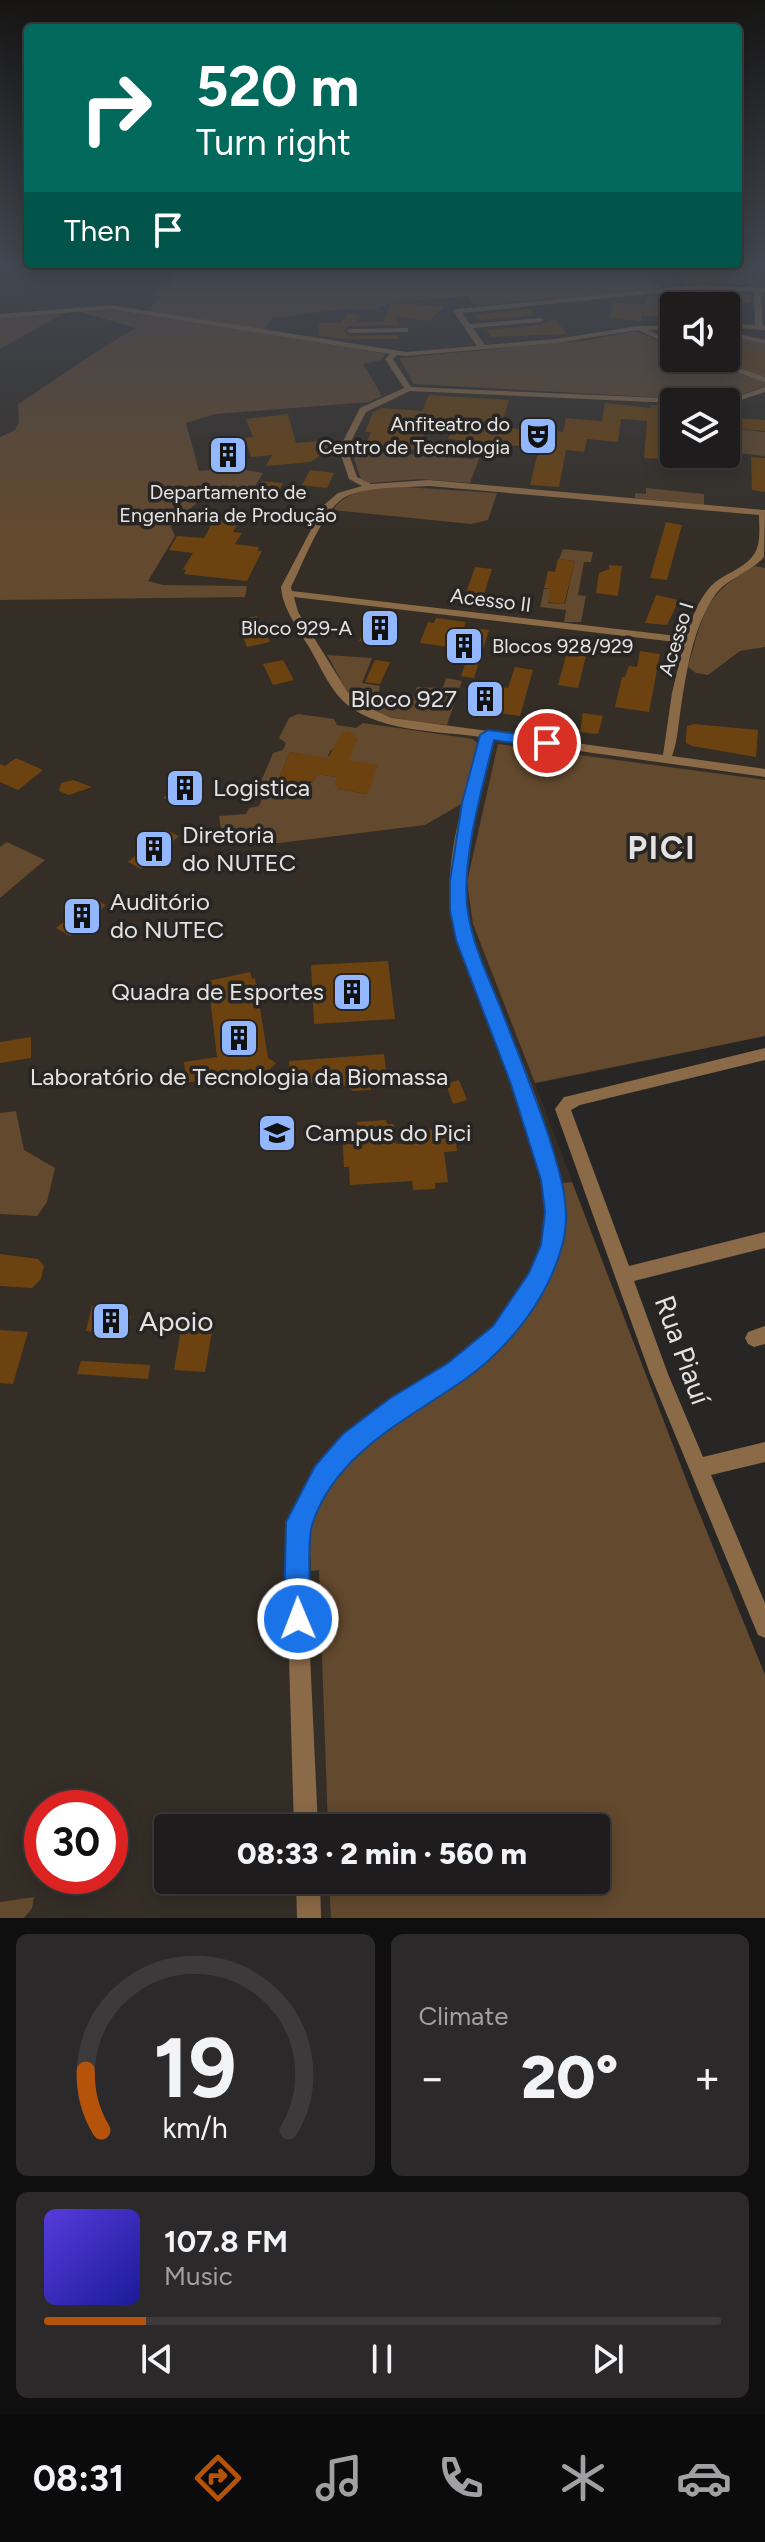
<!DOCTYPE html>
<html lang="en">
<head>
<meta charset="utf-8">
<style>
	:root { --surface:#1e1c1c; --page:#2b2929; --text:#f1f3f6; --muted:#a1a1a3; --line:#3c3a3b; --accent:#b45309 }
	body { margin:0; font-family:Figtree,sans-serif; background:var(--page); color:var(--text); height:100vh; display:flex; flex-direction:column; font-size:30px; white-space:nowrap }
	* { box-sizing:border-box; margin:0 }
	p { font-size:26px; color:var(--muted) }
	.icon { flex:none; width:44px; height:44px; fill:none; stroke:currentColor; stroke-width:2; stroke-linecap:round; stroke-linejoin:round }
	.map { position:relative; height:1918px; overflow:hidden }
	.panel { display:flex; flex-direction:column; gap:16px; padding:16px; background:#100f0f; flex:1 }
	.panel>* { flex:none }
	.hud { position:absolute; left:24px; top:24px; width:718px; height:244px; border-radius:8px; box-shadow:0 4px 20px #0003,0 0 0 2px var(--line); background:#00695c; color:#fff; overflow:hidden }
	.buttons { position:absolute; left:660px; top:292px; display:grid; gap:16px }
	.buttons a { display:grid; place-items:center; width:80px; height:80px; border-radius:8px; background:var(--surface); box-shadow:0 4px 20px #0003,0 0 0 2px var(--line); font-size:40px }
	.speed { position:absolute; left:24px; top:1790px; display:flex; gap:16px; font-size:40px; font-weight:700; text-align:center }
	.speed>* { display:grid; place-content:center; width:104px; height:104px; border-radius:50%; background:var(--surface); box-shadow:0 4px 20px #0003,0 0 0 2px var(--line); line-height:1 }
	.speed .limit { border:12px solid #d22; background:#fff; color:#111 }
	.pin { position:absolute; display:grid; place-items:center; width:68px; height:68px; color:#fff; margin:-34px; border:4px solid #fff; border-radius:50%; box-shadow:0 2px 8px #0007 }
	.me { position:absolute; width:88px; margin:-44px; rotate:359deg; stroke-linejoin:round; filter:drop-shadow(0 0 6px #0008) }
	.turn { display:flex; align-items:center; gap:28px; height:168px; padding:0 40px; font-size:36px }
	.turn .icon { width:104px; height:104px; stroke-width:2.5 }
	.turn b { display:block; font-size:56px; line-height:68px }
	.then { display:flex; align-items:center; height:76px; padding:0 40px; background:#0003; gap:16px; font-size:30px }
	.big { font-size:60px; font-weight:800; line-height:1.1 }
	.panel .widget { flex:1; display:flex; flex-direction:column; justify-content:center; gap:12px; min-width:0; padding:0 28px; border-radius:12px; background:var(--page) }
	.panel .dial { align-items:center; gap:0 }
	.dial svg { height:208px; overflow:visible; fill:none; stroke:var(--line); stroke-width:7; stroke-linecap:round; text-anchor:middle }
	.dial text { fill:var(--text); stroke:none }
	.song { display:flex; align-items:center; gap:24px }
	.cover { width:96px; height:96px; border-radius:12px; background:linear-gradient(135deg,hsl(250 70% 55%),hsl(240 70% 35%)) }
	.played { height:8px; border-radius:4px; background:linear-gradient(90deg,var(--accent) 15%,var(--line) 15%) }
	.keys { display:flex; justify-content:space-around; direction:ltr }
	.heat { display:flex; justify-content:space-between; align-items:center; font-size:44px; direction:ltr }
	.panel .tiles { flex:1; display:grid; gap:16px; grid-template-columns:1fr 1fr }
	.widget:last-child { grid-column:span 2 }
	.trip { position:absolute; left:154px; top:1814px; width:456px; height:80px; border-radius:8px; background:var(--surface); box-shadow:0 4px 20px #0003,0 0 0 2px var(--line); font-weight:800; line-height:80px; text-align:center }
	.menu { display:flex; height:128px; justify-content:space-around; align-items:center; background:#0c0b0b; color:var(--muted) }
	.menu .icon { width:56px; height:56px }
	.menu .on { color:var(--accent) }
	.menu b { font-size:36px; color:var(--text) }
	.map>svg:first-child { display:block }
</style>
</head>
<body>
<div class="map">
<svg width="765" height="1918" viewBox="0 0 765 1918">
	<rect width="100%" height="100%" fill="#282625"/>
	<!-- built -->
	<path fill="#342e27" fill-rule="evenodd" d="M15,267h750v769l-230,48 159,416 71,175v243h-765v-1636l25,-12zM674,306h52v52h-52zM674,402h52v52h-52zM42,1808h68v68h-68zM168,1828h428v52h-428z"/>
	<!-- green -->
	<g fill="#63492e" fill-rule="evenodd">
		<path d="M183,267h472l-11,5 17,17 -185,17 -8,-10 -75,6 -21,8 -29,-1 -71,9 -9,12 -70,-9 193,33 -5,6 -18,4 19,32 -13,6 -154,12 -29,9 13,48 35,-3 29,5 -10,17 -7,-1 -7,12 -40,-2c-7,12 -20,15 -29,26l5,11 -27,45 15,4 84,1 -2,11 -245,3v-163l15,-7 4,-8 -1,-18c41,-26 76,-52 118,-76l-59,-17 29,-2 59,5 -19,-4 15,-13 -3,-2 3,-7 11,-4 1,-9z"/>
		<polygon points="684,267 764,267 765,276 701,274"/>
		<polygon points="66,312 0,349 0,318"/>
		<path d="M636,331l38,17v10c31,0 60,16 91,23v5l-40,15 -311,-17 -15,-26 189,-18z"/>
		<polygon points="726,335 765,344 765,377 704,358 726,358"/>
		<polygon points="739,429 765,432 765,456 738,453"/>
		<polygon points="351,450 473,459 480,456 470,483 420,479 368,483 361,479"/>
		<path d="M404,487l93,6 -9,27 -17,4 -138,-14c15,-23 47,-21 71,-23z"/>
		<polygon points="646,488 704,494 704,505 635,498 635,493 646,494"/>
		<polygon points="563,549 593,552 591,562 584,562 578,595 586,596 581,622 564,622 566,610 540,607 544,589 551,589 548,603 565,604 575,561 559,559"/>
		<path d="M755,566l10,2v79l-25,4 -32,24 -12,-2 -8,-6c16,-53 15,-73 67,-101z"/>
		<path d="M327,655l45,3 -10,25 18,3 -1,8 34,4 4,-11 26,1 3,-10 16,3 -15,44c-27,-4 -72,-4 -93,-26 -11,-11 -18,-30 -27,-44z"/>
		<path d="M298,714l36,5 3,6 19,3 7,-5 110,16 4,4 -14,60 -38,22 -170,21 -24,-6v-11h-10l-2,-13 27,-2 3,-6 10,-2 7,-17 -6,-5 13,-31 10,-3 3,-7 -7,-5 10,-20zM349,737l8,1 -9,22 19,34 -29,-5v-12l-21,-3 -4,8 -11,5 -24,-7 12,-28 41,7 -3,-3 2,-5z"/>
		<polygon points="498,744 765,780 765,1036 535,1083 473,924 467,882"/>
		<polygon points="7,842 45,860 0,898 0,847"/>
		<polygon points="16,1111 24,1150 55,1168 47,1202 37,1216 0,1214 0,1113"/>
		<path d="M572,1182l122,318 71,175v243h-434l-2,-38h267v-52h-268l-9,-258 -8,1c0,-16 -3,-34 -1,-49 3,-19 17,-39 29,-53 19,-22 42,-37 66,-54 88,-63 168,-107 158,-232z"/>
		<polygon points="34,1897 32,1908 24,1918 0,1918 0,1902"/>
	</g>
	<!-- building -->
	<g fill="#6c4310">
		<polygon points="700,276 753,277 753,284 684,284 684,277"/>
		<polygon points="699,292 751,295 751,303 683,298 683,294"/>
		<polygon points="393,297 394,303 444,306 429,321 396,316 397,325 350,326 343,330 350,336 397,335 398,339 344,339 319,335 319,323 341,323 347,314 361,315 357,322 383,322"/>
		<polygon points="646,297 663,297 660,317 642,316 641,321 610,318 613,302 644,305"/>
		<polygon points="530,309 535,315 479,320 475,315"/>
		<polygon points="555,319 567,334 491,337 486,330 540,325"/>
		<polygon points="750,346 765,352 765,374 726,361 726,348 740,354"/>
		<polygon points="429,395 509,400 501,426 556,436 557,431 563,432 566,418 602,421 605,403 651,408 651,405 674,406 674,432 665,431 663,459 644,458 647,421 621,419 618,442 587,439 584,452 566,450 559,487 530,485 539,448 448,439 453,427 429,425 416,450 365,446 371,432 365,432 373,412 382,408 422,411"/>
		<polygon points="288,414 296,443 332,440 327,450 311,462 266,466 272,455 251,457 245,438 253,437 246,419"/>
		<polygon points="734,418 765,420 765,431 734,428"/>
		<polygon points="751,457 765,458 765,492 752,490"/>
		<polygon points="310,470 334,473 327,488 302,485"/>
		<polygon points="262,481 283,483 276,496 255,494"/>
		<polygon points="216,516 241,518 233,532 242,533 235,544 259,547 258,551 262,551 247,581 184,574 186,570 183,569 193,553 169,550 177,536 204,538"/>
		<polygon points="666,522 682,525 667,580 650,578"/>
		<polygon points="558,559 575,561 564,604 548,602 551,589 544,588 548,571 555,572"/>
		<polygon points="609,565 622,566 618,596 596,593 599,573 609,569"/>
		<polygon points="475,567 492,569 480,607 462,605"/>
		<polygon points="656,595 679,600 667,625 645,623"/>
		<polygon points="374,615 395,620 387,641 359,641 370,617"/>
		<polygon points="257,616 270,642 247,647 239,627 246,626 243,619"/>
		<polygon points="436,618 466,622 464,627 489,630 474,678 461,676 470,650 420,643 428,622 434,623"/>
		<polygon points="570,641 589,644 578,688 558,685"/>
		<polygon points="640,651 660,654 649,712 615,707 622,677 625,677 629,666 637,667"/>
		<polygon points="283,660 294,680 273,685 263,664"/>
		<polygon points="375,660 390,662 380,684 365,682"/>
		<polygon points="515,667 533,670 520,716 468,708 474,683 508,688"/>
		<polygon points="583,713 603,716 598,734 580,732"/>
		<polygon points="694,724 758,730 756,757 692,746 686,743 686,737 687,726"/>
		<polygon points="349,731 357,738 349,760 378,765 368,794 337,789 338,786 334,785 337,777 317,774 314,782 309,781 308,785 278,780 290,752 328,758 342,733"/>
		<polygon points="16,758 43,770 18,790 0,782 0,764 5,766"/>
		<polygon points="177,772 201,783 174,803 163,798 179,785 168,779"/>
		<polygon points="73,780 92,787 69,795 59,791 61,783"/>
		<polygon points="166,830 179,836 141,869 128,862"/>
		<polygon points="93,898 106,905 70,936 56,928"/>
		<polygon points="388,961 395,1019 314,1024 311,965"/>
		<polygon points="250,972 252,979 255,978 268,1058 276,1063 263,1076 251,1069 187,1083 184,1062 217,1057 208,981"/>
		<polygon points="31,1037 31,1058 0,1063 0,1042"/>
		<polygon points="384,1054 387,1077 370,1079 371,1090 353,1091 337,1081 291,1084 289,1061"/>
		<polygon points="459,1080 467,1100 453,1104 446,1084"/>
		<polygon points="386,1120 387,1124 394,1124 396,1144 420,1143 419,1139 427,1138 427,1130 454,1128 457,1151 444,1152 448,1182 435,1183 435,1189 413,1190 412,1181 350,1185 349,1167 344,1167 342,1128 358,1127 357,1122"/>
		<polygon points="0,1254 38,1259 44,1266 41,1279 32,1288 0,1286"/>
		<polygon points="92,1306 128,1309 127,1316 131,1316 128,1328 124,1328 123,1334 86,1331"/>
		<polygon points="183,1318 214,1320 205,1372 174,1370"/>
		<polygon points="0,1330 28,1332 13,1384 0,1383"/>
		<polygon points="81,1361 150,1365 148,1379 77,1374"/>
	</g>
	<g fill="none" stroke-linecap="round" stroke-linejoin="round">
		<!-- street -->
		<g fill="#8b6a47" fill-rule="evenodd">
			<path d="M699,285l66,3v4h-4l2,34h2v4l-39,-3v-4l29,2 -1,-33 -55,-3 -237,24 8,11 70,-6 4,2 -4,2 -67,6 12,17 71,-6 82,-13h36v4h-26l26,12v5l-36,-17 -82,13 -150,13 -9,-1 -4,4 18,28 298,13 4,2 -39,1 -264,-12 -44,21 -19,37 10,28 14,7 58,-4 336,30 -1,47c-14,16 -37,21 -49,38 -23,34 -29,79 -35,119 -2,14 -3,29 -8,42l93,13v8l-272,-38c-15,55 -35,114 -28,172 3,26 15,50 25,74 28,67 89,194 69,265 -14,51 -55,98 -97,128 -53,39 -123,71 -150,135 -7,17 -6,37 -6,54l12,261h-24l-8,-272c4,-112 112,-147 186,-207 20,-18 36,-37 50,-60 7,-12 15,-24 19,-38 22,-71 -38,-200 -66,-267 -9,-22 -19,-44 -23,-69 -9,-59 14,-122 30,-178 -43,-6 -110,-5 -141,-38 -13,-14 -22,-35 -32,-52 -11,-18 -27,-40 -28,-60l43,-82 14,-12 24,-7 -13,-7 -10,-30 21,-41 44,-20 -19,-29 5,-5 -279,-45 -111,9v-4l111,-9 295,47 71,-6 -24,-35 4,-2zM429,486l330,29c1,31 2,41 -27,57 -8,4 -15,8 -21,14 -13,14 -20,34 -25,51l-394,-46 -1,-4c12,-23 33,-81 56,-91 25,-10 55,-8 82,-10zM294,597l390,46 -12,50 -9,62 -271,-37c-17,-7 -33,-13 -45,-27l-49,-79z"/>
			<polygon points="405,328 408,328 408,332 350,333 346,331 350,329"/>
			<polygon points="726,331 765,340 765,344 726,335"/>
			<polygon points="697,358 709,358 765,377 765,382"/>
			<polygon points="765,387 765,392 726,405 726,402 723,402"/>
			<polygon points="765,1048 765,1060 580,1105 571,1110 629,1266 765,1232 765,1248 634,1281 668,1374 703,1457 765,1442 765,1462 711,1475 765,1603 765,1638 758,1635 650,1374 555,1109 564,1097 569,1096"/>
			<polygon points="765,1326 765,1344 754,1347 748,1344 745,1338 748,1332"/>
			<polygon points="296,1880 320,1880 321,1918 297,1918"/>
		</g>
	</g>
	<!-- sky -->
	<linearGradient id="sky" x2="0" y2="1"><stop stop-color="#161514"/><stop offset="0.5" stop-color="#424751"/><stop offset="1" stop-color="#424751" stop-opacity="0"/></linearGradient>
	<rect width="765" height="535" fill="url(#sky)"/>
	<!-- route -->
	<path fill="#1a73e8" stroke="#114b97" stroke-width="2" d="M488,730l59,8 7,5 -7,5 -53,-8c-12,48 -34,125 -26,173 5,32 19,61 31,91 17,43 34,86 49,130 11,36 25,74 14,112 -14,53 -54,103 -98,134 -56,39 -127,72 -151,142 -7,19 -2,74 -2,97l-4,9 -9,4 -10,-4 -4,-9 2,-97 29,-56 28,-32 46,-35 59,-36 45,-37 36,-53 12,-28 4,-33 -4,-32 -30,-96 -55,-144 -6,-30v-29l12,-78 18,-68z"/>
	<!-- icons -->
	<defs>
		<symbol id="theatre-square" viewBox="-11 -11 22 22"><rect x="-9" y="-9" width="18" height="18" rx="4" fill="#93b7fd" stroke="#282625"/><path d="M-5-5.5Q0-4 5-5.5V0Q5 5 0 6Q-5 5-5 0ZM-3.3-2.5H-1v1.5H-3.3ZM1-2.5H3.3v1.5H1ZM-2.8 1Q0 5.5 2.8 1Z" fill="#111"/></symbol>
		<symbol id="building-square" viewBox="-11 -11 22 22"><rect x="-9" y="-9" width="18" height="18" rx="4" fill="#93b7fd" stroke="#282625"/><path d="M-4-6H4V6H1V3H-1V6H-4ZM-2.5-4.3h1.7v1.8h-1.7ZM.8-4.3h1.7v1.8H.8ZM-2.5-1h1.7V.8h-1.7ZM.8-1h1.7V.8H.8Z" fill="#111"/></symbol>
		<symbol id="university-square" viewBox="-11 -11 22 22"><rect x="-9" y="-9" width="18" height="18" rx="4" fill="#93b7fd" stroke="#282625"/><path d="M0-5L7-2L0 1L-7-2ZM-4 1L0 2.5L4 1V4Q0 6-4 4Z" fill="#111"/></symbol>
	</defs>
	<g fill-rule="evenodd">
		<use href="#theatre-square" x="516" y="414" width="44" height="44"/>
		<use href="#building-square" x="206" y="433" width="44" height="44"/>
		<use href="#building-square" x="358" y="606" width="44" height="44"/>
		<use href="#building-square" x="442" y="624" width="44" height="44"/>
		<use href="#building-square" x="463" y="677" width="44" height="44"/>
		<use href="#building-square" x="163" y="766" width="44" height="44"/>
		<use href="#building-square" x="132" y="827" width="44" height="44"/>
		<use href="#building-square" x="60" y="894" width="44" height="44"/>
		<use href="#building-square" x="330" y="970" width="44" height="44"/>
		<use href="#building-square" x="217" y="1016" width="44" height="44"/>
		<use href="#university-square" x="255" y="1111" width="44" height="44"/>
		<use href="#building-square" x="89" y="1299" width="44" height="44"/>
	</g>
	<g text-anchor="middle" stroke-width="7" stroke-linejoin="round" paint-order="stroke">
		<!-- far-poi labels -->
		<g font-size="20" fill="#e5e3e2" stroke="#282625" text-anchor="end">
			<text x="510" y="431">Anfiteatro do<tspan x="510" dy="23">Centro de Tecnologia</tspan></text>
			<text x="228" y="499" text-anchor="middle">Departamento de<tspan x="228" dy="23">Engenharia de Produção</tspan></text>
			<text x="352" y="635">Bloco 929-A</text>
			<text x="492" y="653" text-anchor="start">Blocos 928/929</text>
		</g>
		<!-- far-street labels -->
		<g font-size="20" fill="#e5e3e2" stroke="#282625">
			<text transform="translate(491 600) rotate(7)" y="7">Acesso II</text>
			<text transform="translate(676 639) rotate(-73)" y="7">Acesso I</text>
		</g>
		<!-- poi labels -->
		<g font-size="24" fill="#e5e3e2" stroke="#282625" text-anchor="start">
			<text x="457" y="707" text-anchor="end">Bloco 927</text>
			<text x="213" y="796">Logistica</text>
			<text x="182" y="843">Diretoria<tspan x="182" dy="28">do NUTEC</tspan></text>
			<text x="110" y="910">Auditório<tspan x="110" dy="28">do NUTEC</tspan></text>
			<text x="324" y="1000" text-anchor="end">Quadra de Esportes</text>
			<text x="239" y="1085" text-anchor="middle">Laboratório de Tecnologia da Biomassa</text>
			<text x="305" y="1141">Campus do Pici</text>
		</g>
		<!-- near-poi labels -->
		<g font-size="28" fill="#e5e3e2" stroke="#282625" text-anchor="start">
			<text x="139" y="1331">Apoio</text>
		</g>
		<!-- near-street labels -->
		<g font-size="28" fill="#e5e3e2" stroke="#282625">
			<text transform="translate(683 1350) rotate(70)" y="10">Rua Piauí</text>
		</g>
		<!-- district labels -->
		<g font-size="32" font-weight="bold" letter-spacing="2" fill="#e5e3e2" stroke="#282625">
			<text x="662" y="859">PICI</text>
		</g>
	</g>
</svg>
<div class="buttons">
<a><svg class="icon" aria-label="sound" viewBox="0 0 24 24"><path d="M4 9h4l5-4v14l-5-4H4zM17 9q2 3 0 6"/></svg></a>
<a><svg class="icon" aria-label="layers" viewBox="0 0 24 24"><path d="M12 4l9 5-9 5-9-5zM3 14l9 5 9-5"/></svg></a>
</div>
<div class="speed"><div class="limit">30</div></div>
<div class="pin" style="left:547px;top:743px;background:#d93025"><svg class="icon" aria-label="arrive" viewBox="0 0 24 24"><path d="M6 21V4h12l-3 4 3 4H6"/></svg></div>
<svg class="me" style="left:298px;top:1619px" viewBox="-20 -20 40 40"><circle r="17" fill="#1a73e8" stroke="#fff" stroke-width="3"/><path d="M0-11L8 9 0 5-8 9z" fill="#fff"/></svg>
<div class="trip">08:33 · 2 min · 560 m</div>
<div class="hud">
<div class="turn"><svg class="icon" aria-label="right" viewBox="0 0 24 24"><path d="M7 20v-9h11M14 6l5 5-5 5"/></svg><div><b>520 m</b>Turn right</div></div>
<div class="then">Then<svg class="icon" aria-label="arrive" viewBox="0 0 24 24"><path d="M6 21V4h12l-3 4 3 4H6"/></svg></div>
</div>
</div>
<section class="panel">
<div class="tiles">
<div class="widget dial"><svg viewBox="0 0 100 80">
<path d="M14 69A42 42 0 1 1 86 69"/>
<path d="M14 69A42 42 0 0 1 8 46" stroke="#b45309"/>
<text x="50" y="56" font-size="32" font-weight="700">19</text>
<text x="50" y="72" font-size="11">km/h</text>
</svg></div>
<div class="widget"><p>Climate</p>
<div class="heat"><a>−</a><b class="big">20°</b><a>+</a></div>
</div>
<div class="widget">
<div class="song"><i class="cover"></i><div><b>107.8 FM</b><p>Music</p></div></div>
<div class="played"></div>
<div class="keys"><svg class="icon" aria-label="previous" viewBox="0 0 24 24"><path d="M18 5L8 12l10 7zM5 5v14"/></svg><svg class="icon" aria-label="pause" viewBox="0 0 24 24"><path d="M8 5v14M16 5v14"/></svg><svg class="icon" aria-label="next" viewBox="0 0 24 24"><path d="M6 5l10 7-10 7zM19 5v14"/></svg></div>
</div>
</div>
</section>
<nav class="menu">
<b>08:31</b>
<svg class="icon on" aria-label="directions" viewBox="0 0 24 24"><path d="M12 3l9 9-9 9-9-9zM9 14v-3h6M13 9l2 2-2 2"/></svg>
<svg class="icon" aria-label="music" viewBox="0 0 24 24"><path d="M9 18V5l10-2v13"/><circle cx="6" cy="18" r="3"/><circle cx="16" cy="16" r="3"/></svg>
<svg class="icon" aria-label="phone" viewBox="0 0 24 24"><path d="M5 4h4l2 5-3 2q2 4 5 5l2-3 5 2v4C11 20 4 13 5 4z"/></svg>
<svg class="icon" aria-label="climate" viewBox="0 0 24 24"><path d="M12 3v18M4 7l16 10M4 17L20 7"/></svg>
<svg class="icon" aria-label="car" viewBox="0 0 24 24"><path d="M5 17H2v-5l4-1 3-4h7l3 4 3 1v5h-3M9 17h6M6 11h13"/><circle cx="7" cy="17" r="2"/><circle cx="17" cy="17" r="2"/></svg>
</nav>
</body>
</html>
